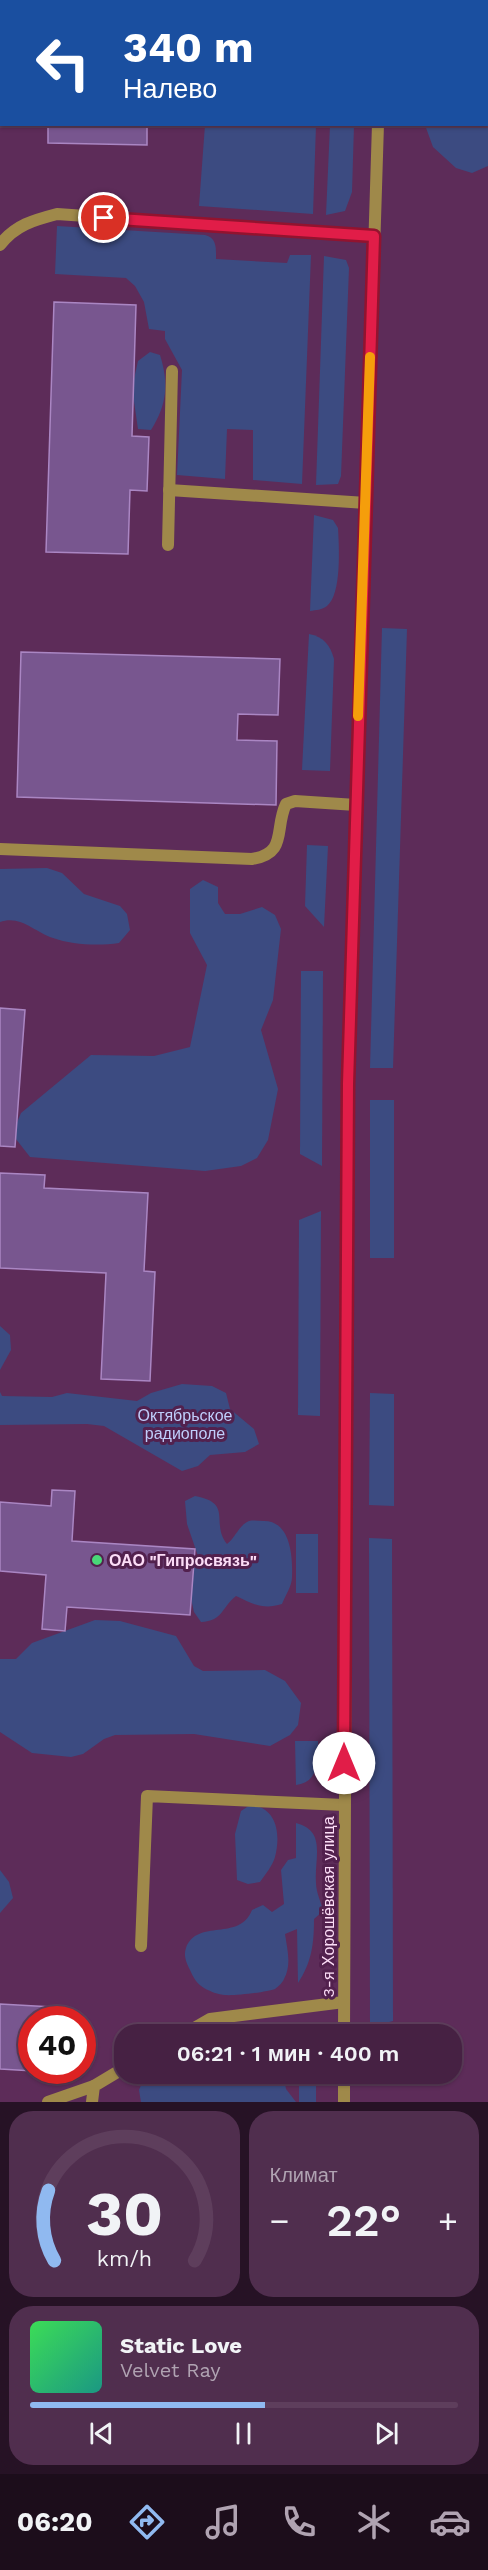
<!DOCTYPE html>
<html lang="ru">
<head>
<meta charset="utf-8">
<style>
	:root { --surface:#462143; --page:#502e4e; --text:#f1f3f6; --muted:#b0a3b2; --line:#5e3e5c; --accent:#90b9f0 }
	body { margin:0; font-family:"Work Sans",sans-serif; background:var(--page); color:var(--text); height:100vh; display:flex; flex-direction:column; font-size:22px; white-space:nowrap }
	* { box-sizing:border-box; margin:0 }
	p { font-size:20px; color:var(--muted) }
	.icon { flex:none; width:33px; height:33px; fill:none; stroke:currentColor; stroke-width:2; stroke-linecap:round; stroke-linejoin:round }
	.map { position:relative; height:2102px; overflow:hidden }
	.sheet { display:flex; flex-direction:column; gap:9px; padding:9px; background:#261225; flex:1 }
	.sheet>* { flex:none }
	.hud { position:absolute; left:0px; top:0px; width:489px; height:126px; box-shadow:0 2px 4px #0004,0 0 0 2px var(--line); background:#1a4fa0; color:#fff; overflow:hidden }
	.speed { position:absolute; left:18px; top:2006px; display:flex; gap:12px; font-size:30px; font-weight:700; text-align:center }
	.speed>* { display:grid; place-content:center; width:78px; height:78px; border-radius:50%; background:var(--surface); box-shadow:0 2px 4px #0004,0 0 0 2px var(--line); line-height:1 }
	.speed .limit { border:9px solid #d22; background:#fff; color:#111 }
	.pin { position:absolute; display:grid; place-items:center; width:51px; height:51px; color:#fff; margin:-26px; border:3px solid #fff; border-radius:50%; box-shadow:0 2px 6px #0007 }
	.me { position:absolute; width:66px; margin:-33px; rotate:0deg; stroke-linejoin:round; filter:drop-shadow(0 0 4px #0008) }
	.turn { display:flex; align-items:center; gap:21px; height:126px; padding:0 24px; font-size:27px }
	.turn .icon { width:78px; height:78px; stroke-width:2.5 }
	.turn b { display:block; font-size:42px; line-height:51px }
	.big { font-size:45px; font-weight:600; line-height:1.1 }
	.sheet .card { flex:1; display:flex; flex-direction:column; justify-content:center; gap:9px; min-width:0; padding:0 21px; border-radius:24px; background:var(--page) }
	.sheet .dial { align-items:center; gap:0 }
	.dial svg { height:156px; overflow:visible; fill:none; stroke:var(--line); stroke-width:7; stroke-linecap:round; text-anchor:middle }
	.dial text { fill:var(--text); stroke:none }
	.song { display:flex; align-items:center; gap:18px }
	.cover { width:72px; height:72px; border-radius:9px; background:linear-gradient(135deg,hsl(130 70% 55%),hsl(170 70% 35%)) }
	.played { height:6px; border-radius:3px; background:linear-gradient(90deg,var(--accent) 55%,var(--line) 55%) }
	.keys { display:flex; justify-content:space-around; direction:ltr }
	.heat { display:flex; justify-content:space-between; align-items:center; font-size:33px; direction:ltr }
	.sheet .tiles { flex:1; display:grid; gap:9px; grid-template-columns:1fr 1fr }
	.card:last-child { grid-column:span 2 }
	.trip { position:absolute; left:114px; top:2024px; width:348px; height:60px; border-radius:24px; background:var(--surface); box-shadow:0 2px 4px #0004,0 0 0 2px var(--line); font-weight:600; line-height:60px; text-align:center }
	.tab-bar { display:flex; height:96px; justify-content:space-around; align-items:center; background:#1c0d1b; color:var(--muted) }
	.tab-bar .icon { width:42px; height:42px }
	.tab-bar .active { color:var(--accent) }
	.tab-bar b { font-size:27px; color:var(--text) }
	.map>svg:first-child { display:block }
</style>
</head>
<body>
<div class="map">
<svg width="488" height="2102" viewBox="0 0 488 2102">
	<rect width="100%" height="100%" fill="#5d2c59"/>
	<!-- green -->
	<g fill="#3c4b81">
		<polygon points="429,0 488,0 488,166 472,173 456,168 433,147 425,125 488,124 488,2"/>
		<polygon points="205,125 316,125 313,214 199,206"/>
		<polygon points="330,125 354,125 352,192 345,211 326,215"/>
		<path d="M57,226l148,9c12,3 11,13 11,24l71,4 3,-8h21l-9,229 -49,-4v-50l-26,-1 -2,50 -48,-4 5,-105 -17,-31v-8l-16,-2 -5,-27 -9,-16 -9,-8 -71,-4z"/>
		<polygon points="324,256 346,260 349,268 341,476 338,484 316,485"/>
		<path d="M150,352l10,3c9,29 7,49 -9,75l-13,-1 -6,-41 6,-27z"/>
		<path d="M314,515l19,5 5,8c1,18 4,66 -11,78 -5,4 -11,4 -17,5z"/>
		<polygon points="382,628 407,629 393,1068 370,1068"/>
		<path d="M309,634c15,3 21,11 25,25l-4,112 -28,-1z"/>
		<polygon points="307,845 328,846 324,927 305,906"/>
		<path d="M47,868l15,5 22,21 36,12 7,8 3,16 -11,13c-20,3 -47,2 -66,-5 -19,-6 -32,-23 -53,-16v-53z"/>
		<polygon points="203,880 218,887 218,903 225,914 240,914 262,907 275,915 281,929 273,1000 261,1030 278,1089 268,1140 257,1158 241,1166 205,1171 30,1157 12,1134 21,1113 91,1055 154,1056 190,1047 207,965 190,933 190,889"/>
		<polygon points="301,971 323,971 322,1166 300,1154"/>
		<rect x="370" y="1100" width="24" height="158"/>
		<polygon points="321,1211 320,1416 298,1415 299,1220"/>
		<polygon points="0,1326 10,1335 11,1350 0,1370"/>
		<polygon points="182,1384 212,1386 226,1393 230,1409 254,1429 259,1444 245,1452 210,1455 198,1466 182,1471 104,1426 87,1424 0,1425 0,1392 2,1396 52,1397 67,1393 137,1401 151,1393"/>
		<polygon points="370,1393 394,1394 394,1506 369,1505"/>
		<path d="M195,1496c39,7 15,27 32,48 9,-7 12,-19 22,-23 5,-1 10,0 15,0 26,0 29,34 28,56 0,9 -7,19 -10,27 -19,6 -29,0 -46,-8 -15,12 -13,25 -35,26l-7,-10 -6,-27 10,-29 -11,-32 -2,-23z"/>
		<rect x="296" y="1534" width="22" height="59"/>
		<polygon points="369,1538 392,1539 393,2021 370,2027"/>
		<polygon points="95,1620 120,1621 176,1636 194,1666 203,1671 265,1670 285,1681 301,1703 298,1725 290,1735 270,1746 194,1734 115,1735 104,1739 83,1754 71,1757 32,1753 0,1732 0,1659 16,1659 32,1643"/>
		<path d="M295,1741h23c0,20 1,41 -22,44z"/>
		<path d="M250,1805c27,2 31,29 25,52 -2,8 -10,18 -15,25l-12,2 -11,-4 -2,-46 6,-23z"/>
		<path d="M296,1823c31,8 18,35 20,60 0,9 5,19 7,28l-9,8c0,24 -2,43 -16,64l-1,-54 -12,5c2,15 7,30 -1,45 -1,3 -6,8 -9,10 -7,3 -41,7 -50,6 -6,0 -16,-4 -21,-7 -7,-4 -11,-11 -14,-18 -3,-6 -7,-14 -4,-22 11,-30 54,-6 66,-38l11,-5 9,7 12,-8 -3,-34 7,-10 8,-2z"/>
		<polygon points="0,1870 9,1882 13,1898 0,1913"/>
		<polygon points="146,2073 283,2073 286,2089 296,2102 141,2102 139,2090"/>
		<rect x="299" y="2073" width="17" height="29"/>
	</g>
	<!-- building -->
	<g fill="#78568f" stroke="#aa86c3" stroke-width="1.5">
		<polygon points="79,0 181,0 79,2"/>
		<polygon points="48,124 147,124 147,145 48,143"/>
		<polygon points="54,302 136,305 132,436 149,437 147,491 130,490 128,554 46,552"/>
		<polygon points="21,652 280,659 278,715 238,714 237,740 277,741 276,805 17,797"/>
		<polygon points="0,1008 25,1010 15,1147 0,1146"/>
		<polygon points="0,1173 45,1175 44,1188 148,1193 144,1271 155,1272 150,1381 101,1379 106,1273 0,1268"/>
		<polygon points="52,1490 75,1491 72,1541 195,1549 190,1615 67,1607 65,1631 42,1629 46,1575 0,1571 0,1502 51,1506"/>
		<polygon points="0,2004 70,2008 70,2019 32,2019 32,2070 67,2070 67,2073 0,2069"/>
	</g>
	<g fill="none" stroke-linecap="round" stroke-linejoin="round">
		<!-- service -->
		<g stroke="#9f894a" stroke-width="12">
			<polyline points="201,2 201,0"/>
			<path d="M0,245c15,-20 34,-25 57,-31l317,22"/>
			<polyline points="169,490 366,503"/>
			<polyline points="168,545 172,371"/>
			<path d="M0,849l252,10c36,-6 22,-30 34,-55l9,-3 61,4"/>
			<polyline points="141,1946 147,1796 344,1805"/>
			<polyline points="184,2034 210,2019 344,2002"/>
			<polyline points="48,2102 94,2086"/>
			<polyline points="92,2102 94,2086 124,2068"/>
		</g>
		<!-- tertiary -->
		<g stroke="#9f894a" stroke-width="12">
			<polyline points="382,2 382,0"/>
			<polyline points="344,2034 348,1084 378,124"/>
			<polyline points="344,2073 344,2102"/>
		</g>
	</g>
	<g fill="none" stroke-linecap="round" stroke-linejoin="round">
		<defs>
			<polyline id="route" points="104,218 374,236 348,1084 344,1763"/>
		</defs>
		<!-- route casing -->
		<use href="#route" stroke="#92132f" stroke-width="15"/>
		<!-- route -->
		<use href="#route" stroke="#e11d48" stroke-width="10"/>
		<!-- slow -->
		<polyline stroke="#f59e0b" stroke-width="10" points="358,716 370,357"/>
	</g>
	<!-- markers -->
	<circle fill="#49d778" stroke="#52214e" stroke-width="2" cx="97" cy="1560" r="6"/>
	<g text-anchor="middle" stroke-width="6" stroke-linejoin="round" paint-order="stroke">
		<!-- park labels -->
		<g font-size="16" fill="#bfcefb" stroke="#52214e">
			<text x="185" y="1421">Октябрьское<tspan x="185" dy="18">радиополе</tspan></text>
		</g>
		<!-- poi labels -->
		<g font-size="16" font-weight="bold" fill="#fcddf7" stroke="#52214e" text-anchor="start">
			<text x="109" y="1566">ОАО "Гипросвязь"</text>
		</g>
		<!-- street labels -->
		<g font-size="16" fill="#fcddf7" stroke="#52214e">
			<text transform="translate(328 1907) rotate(-90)" y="6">3-я Хорошёвская улица</text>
		</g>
	</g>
</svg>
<div class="speed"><div class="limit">40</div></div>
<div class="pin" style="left:104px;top:218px;background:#d93025"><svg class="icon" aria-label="arrive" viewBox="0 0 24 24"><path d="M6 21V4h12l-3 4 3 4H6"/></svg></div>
<svg class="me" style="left:344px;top:1763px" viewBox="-20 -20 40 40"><circle r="19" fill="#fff"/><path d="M0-13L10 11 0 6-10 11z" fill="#e11d48"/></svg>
<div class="trip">06:21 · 1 мин · 400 m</div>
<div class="hud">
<div class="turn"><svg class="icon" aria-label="left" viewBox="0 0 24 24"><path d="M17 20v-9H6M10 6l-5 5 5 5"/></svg><div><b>340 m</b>Налево</div></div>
</div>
</div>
<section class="sheet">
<div class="tiles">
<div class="card dial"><svg viewBox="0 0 100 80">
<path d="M14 69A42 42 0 1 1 86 69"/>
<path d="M14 69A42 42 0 0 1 11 33" stroke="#90b9f0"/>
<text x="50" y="56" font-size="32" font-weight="700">30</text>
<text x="50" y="72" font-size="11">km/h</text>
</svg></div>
<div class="card"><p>Климат</p>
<div class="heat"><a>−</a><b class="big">22°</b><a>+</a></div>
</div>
<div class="card">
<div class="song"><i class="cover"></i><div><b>Static Love</b><p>Velvet Ray</p></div></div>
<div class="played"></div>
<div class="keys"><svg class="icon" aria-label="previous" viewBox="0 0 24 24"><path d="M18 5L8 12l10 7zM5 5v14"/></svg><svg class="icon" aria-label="pause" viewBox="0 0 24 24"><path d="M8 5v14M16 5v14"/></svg><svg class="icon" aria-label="next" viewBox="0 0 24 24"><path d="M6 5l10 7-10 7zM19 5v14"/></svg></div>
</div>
</div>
</section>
<nav class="tab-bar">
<b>06:20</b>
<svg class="icon active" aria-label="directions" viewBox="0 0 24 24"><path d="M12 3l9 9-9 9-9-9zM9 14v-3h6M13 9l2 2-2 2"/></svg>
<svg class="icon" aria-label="music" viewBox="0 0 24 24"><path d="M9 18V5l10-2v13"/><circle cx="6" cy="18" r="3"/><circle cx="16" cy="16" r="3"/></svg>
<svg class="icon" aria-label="phone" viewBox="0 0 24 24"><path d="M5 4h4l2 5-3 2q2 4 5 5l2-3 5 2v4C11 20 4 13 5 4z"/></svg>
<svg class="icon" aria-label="climate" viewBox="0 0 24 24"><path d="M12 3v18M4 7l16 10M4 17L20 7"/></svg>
<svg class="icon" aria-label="car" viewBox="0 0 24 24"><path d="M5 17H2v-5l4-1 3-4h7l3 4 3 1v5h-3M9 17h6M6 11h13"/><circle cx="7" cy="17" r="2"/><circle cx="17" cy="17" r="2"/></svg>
</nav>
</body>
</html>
